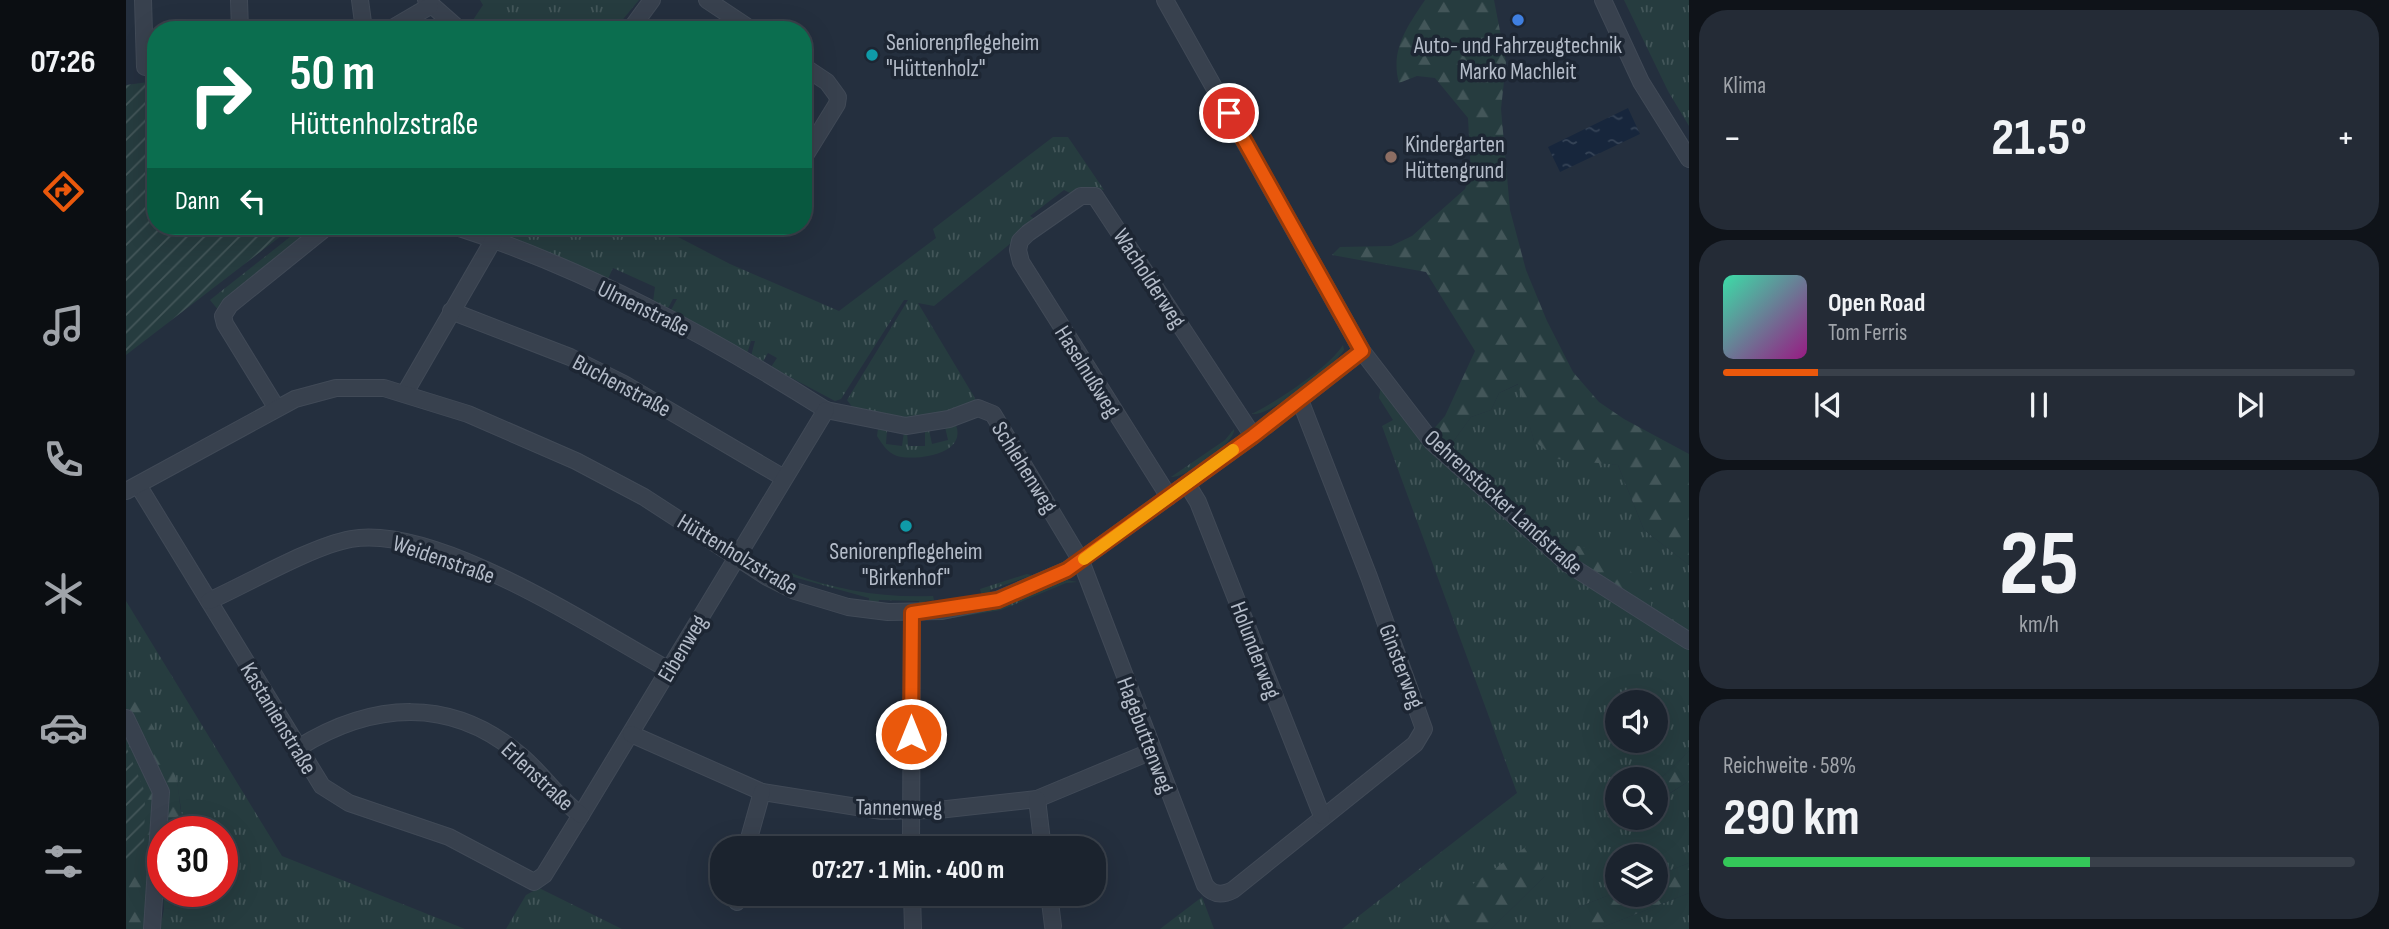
<!DOCTYPE html>
<html lang="de">
<head>
<meta charset="utf-8">
<style>
	:root { --surface:#1b232e; --page:#242b36; --text:#f1f3f6; --muted:#a0a4aa; --line:#39404a; --accent:#ea580c }
	body { margin:0; font-family:"Sofia Sans Condensed",sans-serif; background:var(--page); color:var(--text); height:100vh; display:flex; flex-direction:column; font-size:26px; white-space:nowrap }
	* { box-sizing:border-box; margin:0 }
	p { font-size:23px; color:var(--muted) }
	.icon { flex:none; width:38px; height:38px; fill:none; stroke:currentColor; stroke-width:2; stroke-linecap:round; stroke-linejoin:round }
	.map { position:relative; flex:1; overflow:hidden }
	.details { display:flex; flex-direction:column; gap:10px; padding:10px; background:#0f1319; width:700px }
	.details>* { flex:none }
	.guide { position:absolute; left:21px; top:21px; width:665px; height:214px; border-radius:28px; box-shadow:0 7px 28px #0002,0 0 0 2px var(--line); background:#0b6e4f; color:#fff; overflow:hidden }
	.fabs { position:absolute; left:1479px; top:690px; display:grid; gap:14px }
	.fabs a { display:grid; place-items:center; width:63px; height:63px; border-radius:50%; background:var(--surface); box-shadow:0 7px 28px #0002,0 0 0 2px var(--line); font-size:35px }
	.speed { position:absolute; left:21px; top:816px; display:flex; gap:14px; font-size:35px; font-weight:700; text-align:center }
	.speed>* { display:grid; place-content:center; width:91px; height:91px; border-radius:50%; background:var(--surface); box-shadow:0 7px 28px #0002,0 0 0 2px var(--line); line-height:1 }
	.speed .limit { border:10px solid #d22; background:#fff; color:#111 }
	.pin { position:absolute; display:grid; place-items:center; width:60px; height:60px; color:#fff; margin:-30px; border:4px solid #fff; border-radius:50%; box-shadow:0 2px 7px #0007 }
	.me { position:absolute; width:77px; margin:-38px; rotate:0deg; stroke-linejoin:round; filter:drop-shadow(0 0 5px #0008) }
	.turn { display:flex; align-items:center; gap:24px; height:147px; padding:0 28px; font-size:32px }
	.turn .icon { width:91px; height:91px; stroke-width:2.5 }
	.turn b { display:block; font-size:49px; line-height:60px }
	.then { display:flex; align-items:center; height:66px; padding:0 28px; background:#0003; gap:14px; font-size:26px }
	.big { font-size:52px; font-weight:700; line-height:1.1 }
	.details .tile { flex:1; display:flex; flex-direction:column; justify-content:center; gap:10px; min-width:0; padding:0 24px; border-radius:28px; background:var(--page) }
	.details .dial { align-items:center; gap:0 }
	.dial b { font-size:91px; line-height:1 }
	.song { display:flex; align-items:center; gap:21px }
	.cover { width:84px; height:84px; border-radius:10px; background:linear-gradient(135deg,hsl(160 70% 55%),hsl(310 70% 35%)) }
	.played { height:7px; border-radius:4px; background:linear-gradient(90deg,var(--accent) 15%,var(--line) 15%) }
	.keys { display:flex; justify-content:space-around; direction:ltr }
	.heat { display:flex; justify-content:space-between; align-items:center; font-size:38px; direction:ltr }
	.charge { height:10px; border-radius:5px; background:linear-gradient(90deg,#34c759 58%,var(--line) 0) }
	.trip { position:absolute; left:584px; top:836px; width:396px; height:70px; border-radius:28px; background:var(--surface); box-shadow:0 7px 28px #0002,0 0 0 2px var(--line); font-weight:700; line-height:70px; text-align:center }
	main { display:flex; flex:1; min-height:0 }
	.tabs { display:flex; flex-direction:column; width:126px; justify-content:space-around; align-items:center; background:#0b0e12; color:var(--muted) }
	.tabs .icon { width:49px; height:49px }
	.tabs .selected { color:var(--accent) }
	.tabs b { font-size:32px; color:var(--text) }
	.map>svg:first-child { display:block }
</style>
</head>
<body>
<main>
<nav class="tabs">
<b>07:26</b>
<svg class="icon selected" aria-label="directions" viewBox="0 0 24 24"><path d="M12 3l9 9-9 9-9-9zM9 14v-3h6M13 9l2 2-2 2"/></svg>
<svg class="icon" aria-label="music" viewBox="0 0 24 24"><path d="M9 18V5l10-2v13"/><circle cx="6" cy="18" r="3"/><circle cx="16" cy="16" r="3"/></svg>
<svg class="icon" aria-label="phone" viewBox="0 0 24 24"><path d="M5 4h4l2 5-3 2q2 4 5 5l2-3 5 2v4C11 20 4 13 5 4z"/></svg>
<svg class="icon" aria-label="climate" viewBox="0 0 24 24"><path d="M12 3v18M4 7l16 10M4 17L20 7"/></svg>
<svg class="icon" aria-label="car" viewBox="0 0 24 24"><path d="M5 17H2v-5l4-1 3-4h7l3 4 3 1v5h-3M9 17h6M6 11h13"/><circle cx="7" cy="17" r="2"/><circle cx="17" cy="17" r="2"/></svg>
<svg class="icon" aria-label="filters" viewBox="0 0 24 24"><path d="M4 7h16M4 17h16"/><circle cx="9" cy="7" r="2"/><circle cx="15" cy="17" r="2"/></svg>
</nav>
<div class="map">
<svg width="1563" height="929" viewBox="0 0 1563 929">
	<defs>
		<pattern id="grass-tufts" width="24" height="20" patternUnits="userSpaceOnUse" patternTransform="scale(1.75)"><rect width="24" height="20" fill="#263c3f"/><path d="M3 7l-1-3M5 7V3M7 7l1-3M15 17l-1-3M17 17v-4M19 17l1-3" fill="none" stroke="#435659"/></pattern>
		<pattern id="forest-firs" width="22" height="20" patternUnits="userSpaceOnUse" patternTransform="scale(1.75)"><rect width="22" height="20" fill="#263c3f"/><path d="M5 1l3.5 6h-7zM16 11l3.5 6h-7z" fill="#435659"/></pattern>
		<pattern id="garden-furrows" width="10" height="10" patternUnits="userSpaceOnUse" patternTransform="scale(1.75)"><rect width="10" height="10" fill="#263c3f"/><path d="M-1 1l2-2M0 10L10 0M9 11l2-2" fill="none" stroke="#435659"/></pattern>
		<pattern id="water-ripples" width="26" height="14" patternUnits="userSpaceOnUse" patternTransform="scale(1.75)"><rect width="26" height="14" fill="#17263c"/><path d="M2 4q2-2 4 0t4 0M15 11q2-2 4 0t4 0" fill="none" stroke="#364457"/></pattern>
	</defs>
	<rect width="100%" height="100%" fill="#242f3e"/>
	<!-- grass -->
	<g fill="url(#grass-tufts)" fill-rule="evenodd">
		<polygon points="354,0 513,0 488,30 357,30 345,23 357,5"/>
		<polygon points="1498,0 1563,0 1563,126 1542,91"/>
		<polygon points="927,137 942,137 978,190 960,188 948,195 938,190 904,216 912,221 808,306 792,303 850,400 830,409 782,420 727,408 721,400 782,300 778,300 715,399 709,401 645,367 651,358 642,353 636,363 625,356 629,341 625,341 621,354 544,312 551,299 547,299 541,310 527,302 529,287 487,268 481,281 341,226 531,226 604,264 713,311 810,238 807,229"/>
		<polygon points="178,226 192,226 93,311 84,300"/>
		<path d="M1217,345l1,5c-11,17 -73,66 -92,64 21,-10 78,-47 91,-69z"/>
		<polygon points="1393,384 1408,441 1462,461 1492,465 1518,530 1563,565 1563,633 1525,608 1442,543 1432,544 1324,446 1345,417 1365,410 1373,393"/>
		<path d="M1255,385l174,178 134,87v101l-33,32v-4h-39v38h39v-21l4,4 29,-19v82l-33,13v-20h-39v36l-38,15 -10,8 2,14h-80l54,-53 -101,41 4,12h-106l175,-136 -135,-367 11,-6 -14,-22zM1491,702h39v38h-39z"/>
		<path d="M830,425c11,30 -40,36 -59,31 -9,-3 -15,-12 -20,-20l1,-7 9,1 -1,14 16,2 2,-14h3l1,14h17v-15l4,-1 3,14 16,-4 -3,-13z"/>
		<path d="M1108,429c2,13 -47,49 -63,48l54,-37z"/>
		<path d="M662,572c48,18 93,26 145,24l1,4 -9,1 -1,4h-5v-4l-40,-1 -1,4 -9,-1v-5l-86,-24z"/>
		<polygon points="901,574 909,576 905,581 901,577 864,590 865,595 856,597 854,589"/>
		<polygon points="941,580 951,582 940,583 875,610 809,621 874,607"/>
		<polygon points="0,601 156,856 339,929 34,929 38,909 45,908 49,903 48,891 96,891 96,831 62,831 57,823 51,782 42,759 0,679"/>
		<polygon points="413,888 496,929 380,929 400,895"/>
		<polygon points="1563,893 1563,929 1472,929"/>
		<polygon points="1076,897 1088,929 1034,929"/>
	</g>
	<!-- forest -->
	<g fill="url(#forest-firs)">
		<path d="M1299,0h69l12,62 -5,47 9,101 16,60 21,51 26,51 26,30 25,17 65,35v111l-45,-35 -26,-65 -61,-6 -23,-18 -16,-57 -19,9 -8,17 -20,7 -21,29 -19,-14 14,-16 30,-65 -49,-79 -94,-17 8,-8 51,-1 21,-10 53,-47 6,-15 -3,-56 -33,-40 -18,-2 -18,7c-9,-33 8,-56 26,-83z"/>
		<polygon points="1442,543 1481,554 1526,588 1525,608 1470,574 1432,544"/>
		<path d="M0,679c19,31 38,65 50,99 5,17 2,38 12,53h-25l-14,98h-23z"/>
		<polygon points="1563,751 1563,781 1533,800 1530,796 1530,783"/>
		<polygon points="1404,844 1419,876 1365,929 1322,929 1318,917 1324,900"/>
		<polygon points="1563,863 1563,893 1472,929 1445,929 1442,915 1453,907 1491,892 1491,894 1530,894 1530,876"/>
		<polygon points="37,891 48,891 49,903 45,908 38,909"/>
	</g>
	<!-- garden -->
	<g fill="url(#garden-furrows)">
		<polygon points="30,81 30,226 168,226 0,355 0,85"/>
		<polygon points="0,746 19,792 18,854 0,864"/>
	</g>
	<!-- water -->
	<polygon fill="url(#water-ripples)" points="1502,108 1514,134 1434,172 1422,147"/>
	<g fill="none" stroke-linecap="round" stroke-linejoin="round">
		<defs>
			<g id="street">
				<polyline points="17,0 19,67"/>
				<polyline points="113,0 114,30"/>
				<polyline points="234,0 238,30"/>
				<polyline points="300,0 334,30"/>
				<polyline points="581,0 626,30"/>
				<polyline points="1039,0 1236,351 1306,442 1442,564 1563,641"/>
				<polyline points="1477,0 1515,82 1563,159"/>
				<polyline points="263,30 304,6"/>
				<polyline points="504,30 526,0"/>
				<polyline points="677,66 701,82 712,97 711,104 677,159"/>
				<path d="M327,226c132,42 256,110 373,184"/>
				<polyline points="325,311 444,357 498,384 658,478"/>
				<polyline points="279,393 368,239"/>
				<polyline points="150,407 99,324 97,316 104,305 202,226"/>
				<path d="M700,410l80,16 43,-7 29,-11 15,6 88,147 124,324c8,10 16,11 28,5l182,-146 9,-15 -55,-152 -69,-177"/>
				<polyline points="1061,484 1072,502 1196,816"/>
				<polyline points="12,485 196,786 223,803 323,837 408,882 418,875 455,815 700,410"/>
				<polyline points="0,491 169,399 210,388 258,388 342,414 450,461 518,497 641,577 669,591 722,607 762,612 816,611 871,600 941,570 1127,436 1236,351"/>
				<polyline points="1043,497 895,262 892,250 894,241 902,233 955,196 969,196 1127,436"/>
				<path d="M83,601c38,-17 103,-55 142,-62 86,-15 242,89 318,131"/>
				<polyline points="0,718 35,792 26,929"/>
				<polyline points="505,734 636,792 756,811 812,810 911,799 1026,751"/>
				<path d="M172,748c74,-46 153,-52 222,7 23,19 37,43 61,60"/>
				<polyline points="911,799 917,849"/>
				<polyline points="620,849 636,792"/>
				<polyline points="785,849 786,613"/>
				<polyline points="786,894 787,929"/>
				<polyline points="923,894 927,926"/>
				<polyline points="611,902 613,894"/>
			</g>
		</defs>
		<!-- street casing -->
		<use href="#street" stroke="#414a57" stroke-width="18"/>
		<!-- street -->
		<use href="#street" stroke="#38414e" stroke-width="16"/>
	</g>
	<g fill="none" stroke-linecap="round" stroke-linejoin="round">
		<defs>
			<polyline id="route" points="785,734 786,613 872,600 941,570 1127,436 1236,351 1103,113"/>
		</defs>
		<!-- route casing -->
		<use href="#route" stroke="#983908" stroke-width="18"/>
		<!-- route -->
		<use href="#route" stroke="#ea580c" stroke-width="12"/>
		<!-- slow -->
		<polyline stroke="#f59e0b" stroke-width="12" points="958,559 1107,450"/>
	</g>
	<!-- markers -->
	<circle fill="#3f7fe0" stroke="#1d2633" stroke-width="2.5" cx="1392" cy="20" r="7"/>
	<g fill="#0f9aa8" stroke="#1d2633" stroke-width="2.5">
		<circle cx="746" cy="55" r="7"/>
		<circle cx="780" cy="526" r="7"/>
	</g>
	<circle fill="#8d6e63" stroke="#1d2633" stroke-width="2.5" cx="1265" cy="157" r="7"/>
	<g text-anchor="middle" stroke-width="7" stroke-linejoin="round" paint-order="stroke">
		<!-- poi labels -->
		<g font-size="23" fill="#b4bcc9" stroke="#1d2633" text-anchor="start">
			<text x="760" y="50">Seniorenpflegeheim<tspan x="760" dy="26">"Hüttenholz"</tspan></text>
			<text x="1392" y="53" text-anchor="middle">Auto- und Fahrzeugtechnik<tspan x="1392" dy="26">Marko Machleit</tspan></text>
			<text x="1279" y="152">Kindergarten<tspan x="1279" dy="26">Hüttengrund</tspan></text>
			<text x="780" y="559" text-anchor="middle">Seniorenpflegeheim<tspan x="780" dy="26">"Birkenhof"</tspan></text>
		</g>
		<!-- street labels -->
		<g font-size="23" fill="#b4bcc9" stroke="#1d2633">
			<text transform="translate(1024 278) rotate(57)" y="8">Wacholderweg</text>
			<text transform="translate(518 308) rotate(26)" y="8">Ulmenstraße</text>
			<text transform="translate(962 371) rotate(58)" y="8">Haselnußweg</text>
			<text transform="translate(496 385) rotate(28)" y="8">Buchenstraße</text>
			<text transform="translate(899 467) rotate(58)" y="8">Schlehenweg</text>
			<text transform="translate(1378 502) rotate(42)" y="8">Oehrenstöcker Landstraße</text>
			<text transform="translate(612 554) rotate(31)" y="8">Hüttenholzstraße</text>
			<text transform="translate(318 559) rotate(19)" y="8">Weidenstraße</text>
			<text transform="translate(556 648) rotate(-59)" y="8">Eibenweg</text>
			<text transform="translate(1130 650) rotate(69)" y="8">Holunderweg</text>
			<text transform="translate(1276 666) rotate(69)" y="8">Ginsterweg</text>
			<text transform="translate(153 718) rotate(59)" y="8">Kastanienstraße</text>
			<text transform="translate(1020 735) rotate(69)" y="8">Hagebuttenweg</text>
			<text transform="translate(412 776) rotate(43)" y="8">Erlenstraße</text>
			<text transform="translate(773 807) rotate(1)" y="8">Tannenweg</text>
		</g>
	</g>
</svg>
<div class="fabs">
<a><svg class="icon" aria-label="sound" viewBox="0 0 24 24"><path d="M4 9h4l5-4v14l-5-4H4zM17 9q2 3 0 6"/></svg></a>
<a><svg class="icon" aria-label="search" viewBox="0 0 24 24"><circle cx="10" cy="10" r="6"/><path d="M15 15l6 6"/></svg></a>
<a><svg class="icon" aria-label="layers" viewBox="0 0 24 24"><path d="M12 4l9 5-9 5-9-5zM3 14l9 5 9-5"/></svg></a>
</div>
<div class="speed"><div class="limit">30</div></div>
<div class="pin" style="left:1103px;top:113px;background:#d93025"><svg class="icon" aria-label="arrive" viewBox="0 0 24 24"><path d="M6 21V4h12l-3 4 3 4H6"/></svg></div>
<svg class="me" style="left:785px;top:734px" viewBox="-20 -20 40 40"><circle r="17" fill="#ea580c" stroke="#fff" stroke-width="3"/><path d="M0-11L8 9 0 5-8 9z" fill="#fff"/></svg>
<div class="trip">07:27 · 1 Min. · 400 m</div>
<div class="guide">
<div class="turn"><svg class="icon" aria-label="right" viewBox="0 0 24 24"><path d="M7 20v-9h11M14 6l5 5-5 5"/></svg><div><b>50 m</b>Hüttenholzstraße</div></div>
<div class="then">Dann<svg class="icon" aria-label="left" viewBox="0 0 24 24"><path d="M17 20v-9H6M10 6l-5 5 5 5"/></svg></div>
</div>
</div>
<section class="details">
<div class="tile"><p>Klima</p>
<div class="heat"><a>−</a><b class="big">21.5°</b><a>+</a></div>
</div>
<div class="tile">
<div class="song"><i class="cover"></i><div><b>Open Road</b><p>Tom Ferris</p></div></div>
<div class="played"></div>
<div class="keys"><svg class="icon" aria-label="previous" viewBox="0 0 24 24"><path d="M18 5L8 12l10 7zM5 5v14"/></svg><svg class="icon" aria-label="pause" viewBox="0 0 24 24"><path d="M8 5v14M16 5v14"/></svg><svg class="icon" aria-label="next" viewBox="0 0 24 24"><path d="M6 5l10 7-10 7zM19 5v14"/></svg></div>
</div>
<div class="tile dial"><b>25</b><p>km/h</p></div>
<div class="tile"><p>Reichweite · 58%</p><b class="big">290 km</b><div class="charge"></div></div>
</section>
</main>
</body>
</html>
